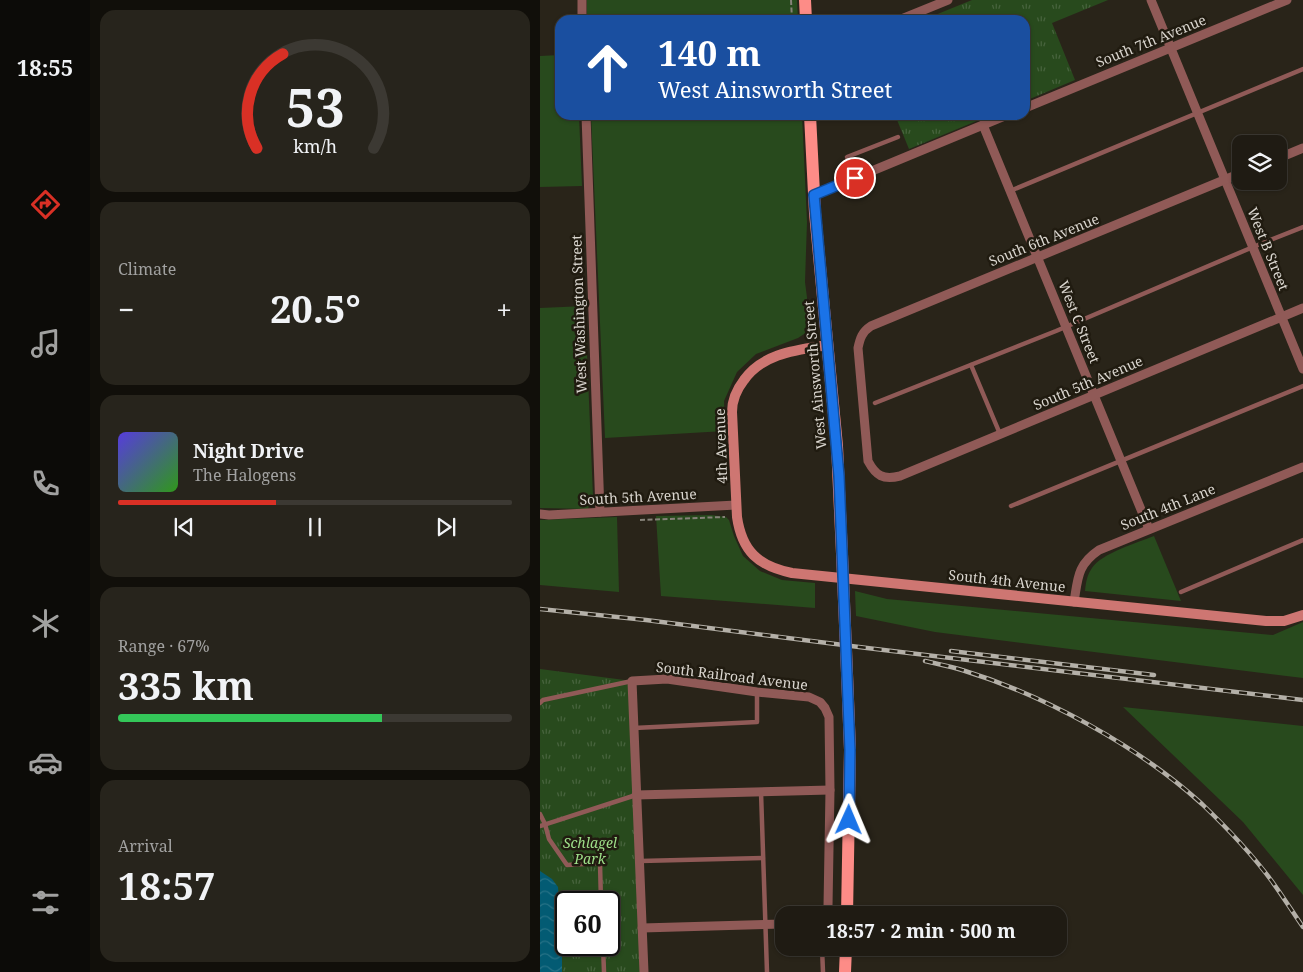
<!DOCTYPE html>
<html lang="en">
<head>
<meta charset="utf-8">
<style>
	:root { --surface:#1f1b13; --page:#27241c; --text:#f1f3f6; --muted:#a1a1a0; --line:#3c3933; --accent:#d93025 }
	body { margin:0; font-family:"Noto Serif",serif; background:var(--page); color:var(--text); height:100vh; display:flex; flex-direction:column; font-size:19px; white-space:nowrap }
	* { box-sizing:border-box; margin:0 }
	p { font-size:16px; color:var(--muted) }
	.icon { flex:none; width:28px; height:28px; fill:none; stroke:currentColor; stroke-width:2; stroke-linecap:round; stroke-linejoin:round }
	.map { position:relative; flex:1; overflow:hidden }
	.sheet { display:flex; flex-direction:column; gap:10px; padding:10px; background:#110f0a; width:450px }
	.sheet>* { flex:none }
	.guide { position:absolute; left:15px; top:15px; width:475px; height:105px; border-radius:15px; box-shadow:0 1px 4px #0004,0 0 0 1px var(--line); background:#1a4fa0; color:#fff; overflow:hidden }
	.fabs { position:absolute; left:692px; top:135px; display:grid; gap:10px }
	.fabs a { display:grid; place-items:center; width:55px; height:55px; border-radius:10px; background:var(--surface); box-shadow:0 1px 4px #0004,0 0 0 1px var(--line); font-size:25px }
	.speed { position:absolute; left:15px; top:891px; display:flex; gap:10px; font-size:25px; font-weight:700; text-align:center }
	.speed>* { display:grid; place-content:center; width:65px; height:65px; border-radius:50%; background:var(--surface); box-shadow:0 1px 4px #0004,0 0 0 1px var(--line); line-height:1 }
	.speed .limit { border:2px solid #111; border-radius:8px; background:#fff; color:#111 }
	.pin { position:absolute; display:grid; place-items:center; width:42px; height:42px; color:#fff; margin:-21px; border:2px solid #fff; border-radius:50%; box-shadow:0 1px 5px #0007 }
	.me { position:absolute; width:55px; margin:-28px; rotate:1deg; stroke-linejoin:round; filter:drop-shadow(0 0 4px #0008) }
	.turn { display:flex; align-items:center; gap:18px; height:105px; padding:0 20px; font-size:22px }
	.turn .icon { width:65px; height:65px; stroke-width:2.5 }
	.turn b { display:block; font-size:35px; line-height:42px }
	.big { font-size:38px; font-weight:700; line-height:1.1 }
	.sheet .tile { flex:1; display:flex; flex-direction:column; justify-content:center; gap:8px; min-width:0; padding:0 18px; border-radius:15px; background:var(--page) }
	.sheet .dial { align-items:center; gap:0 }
	.dial svg { height:130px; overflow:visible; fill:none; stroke:var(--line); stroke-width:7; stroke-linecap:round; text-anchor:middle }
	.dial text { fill:var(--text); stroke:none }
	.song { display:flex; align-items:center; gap:15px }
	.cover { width:60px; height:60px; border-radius:8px; background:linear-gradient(135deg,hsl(250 70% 55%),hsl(110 70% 35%)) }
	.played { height:5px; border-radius:2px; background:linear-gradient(90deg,var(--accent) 40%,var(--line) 40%) }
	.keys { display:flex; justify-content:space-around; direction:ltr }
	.heat { display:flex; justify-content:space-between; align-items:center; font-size:28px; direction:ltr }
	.charge { height:8px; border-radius:4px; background:linear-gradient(90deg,#34c759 67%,var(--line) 0) }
	.trip { position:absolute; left:235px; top:906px; width:292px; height:50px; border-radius:15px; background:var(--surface); box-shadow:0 1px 4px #0004,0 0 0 1px var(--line); font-weight:700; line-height:50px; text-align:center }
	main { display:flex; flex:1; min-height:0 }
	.tabs { display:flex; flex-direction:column; width:90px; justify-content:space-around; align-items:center; background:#0c0b08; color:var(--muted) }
	.tabs .icon { width:35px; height:35px }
	.tabs .active { color:var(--accent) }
	.tabs b { font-size:22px; color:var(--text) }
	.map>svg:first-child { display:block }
</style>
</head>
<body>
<main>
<nav class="tabs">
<b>18:55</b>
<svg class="icon active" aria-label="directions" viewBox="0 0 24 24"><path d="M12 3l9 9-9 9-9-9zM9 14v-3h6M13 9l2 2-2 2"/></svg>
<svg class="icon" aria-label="music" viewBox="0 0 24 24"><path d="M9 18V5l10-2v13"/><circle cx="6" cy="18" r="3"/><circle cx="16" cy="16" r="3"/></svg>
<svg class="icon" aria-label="phone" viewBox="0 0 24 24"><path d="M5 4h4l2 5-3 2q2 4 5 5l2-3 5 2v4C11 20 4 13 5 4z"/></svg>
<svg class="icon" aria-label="climate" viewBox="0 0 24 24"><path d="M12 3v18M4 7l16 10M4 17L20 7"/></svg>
<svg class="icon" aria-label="car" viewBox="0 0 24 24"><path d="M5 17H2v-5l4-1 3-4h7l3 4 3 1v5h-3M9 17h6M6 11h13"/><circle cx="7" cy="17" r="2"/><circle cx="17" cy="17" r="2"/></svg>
<svg class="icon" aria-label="filters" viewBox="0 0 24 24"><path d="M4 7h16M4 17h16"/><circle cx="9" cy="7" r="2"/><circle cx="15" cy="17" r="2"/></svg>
</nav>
<section class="sheet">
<div class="tile dial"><svg viewBox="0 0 100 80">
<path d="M14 69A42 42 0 1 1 86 69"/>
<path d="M14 69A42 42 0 0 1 30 11" stroke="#d93025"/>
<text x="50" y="56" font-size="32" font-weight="700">53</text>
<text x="50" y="72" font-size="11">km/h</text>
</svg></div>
<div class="tile"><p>Climate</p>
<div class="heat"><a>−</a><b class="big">20.5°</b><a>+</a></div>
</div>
<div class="tile">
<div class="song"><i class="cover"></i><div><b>Night Drive</b><p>The Halogens</p></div></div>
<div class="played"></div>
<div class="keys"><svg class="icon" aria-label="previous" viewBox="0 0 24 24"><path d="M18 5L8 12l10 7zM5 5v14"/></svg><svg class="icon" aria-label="pause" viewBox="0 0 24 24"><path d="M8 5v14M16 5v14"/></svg><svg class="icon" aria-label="next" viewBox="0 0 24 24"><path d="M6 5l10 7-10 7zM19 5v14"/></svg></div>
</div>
<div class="tile"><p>Range · 67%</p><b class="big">335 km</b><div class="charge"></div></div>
<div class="tile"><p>Arrival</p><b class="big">18:57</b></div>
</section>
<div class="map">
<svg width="763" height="972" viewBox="0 0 763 972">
	<defs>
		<pattern id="park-tufts" width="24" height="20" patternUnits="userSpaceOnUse" patternTransform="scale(1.25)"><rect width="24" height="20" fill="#284a1d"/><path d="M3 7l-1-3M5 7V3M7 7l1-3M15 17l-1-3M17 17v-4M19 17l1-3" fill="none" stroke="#47633d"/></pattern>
		<pattern id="water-waves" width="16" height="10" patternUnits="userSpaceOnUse" patternTransform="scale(1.25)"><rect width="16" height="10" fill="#035b73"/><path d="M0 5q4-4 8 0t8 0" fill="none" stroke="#277286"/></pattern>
	</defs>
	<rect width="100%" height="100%" fill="#292419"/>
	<!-- grass -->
	<g fill="#284a1d">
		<polygon points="47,0 257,0 258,20 47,20"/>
		<polygon points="20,55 20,115 39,115 42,186 0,187 0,56"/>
		<polygon points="51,115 262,115 267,222 265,282 270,321 267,332 258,338 216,354 197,372 184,401 185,431 65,438"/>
		<polygon points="45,306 53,496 48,509 0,508 0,308"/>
		<polygon points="171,515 186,517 189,520 194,536 203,556 220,571 242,580 275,583 275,608 121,596 116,516"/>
		<polygon points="77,517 79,592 0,585 0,520"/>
		<path d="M614,536l27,65 -96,-10c1,-9 2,-16 7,-23 10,-15 45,-25 62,-32z"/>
		<polygon points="315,591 347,599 733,635 763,622 763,678 395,632 316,616"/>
		<polygon points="583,707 763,726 763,895 703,822"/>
	</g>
	<!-- park -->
	<g fill="url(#park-tufts)" fill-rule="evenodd">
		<polygon points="432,0 568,0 512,23 535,80 485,101 485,20 383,20"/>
		<polygon points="355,115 451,115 369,149"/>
		<path d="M0,669l92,12 12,291h-104zM26,902h43v43h-43z"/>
	</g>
	<!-- water -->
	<polygon fill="url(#water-waves)" points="0,871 12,879 18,887 19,900 18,928 22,950 22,972 0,972"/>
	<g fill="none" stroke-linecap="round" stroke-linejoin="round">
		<!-- path -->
		<g stroke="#868279" stroke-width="2" stroke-dasharray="5 2.5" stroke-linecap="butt">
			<polyline points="251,0 252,20"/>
			<polyline points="100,520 185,517"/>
		</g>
		<!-- lane -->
		<g stroke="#905a57" stroke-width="4.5">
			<polyline points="315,177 307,157 358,137"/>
			<polyline points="470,191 763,69"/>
			<polyline points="431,365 460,434"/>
			<polyline points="335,403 516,331 713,247 763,227"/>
			<polyline points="471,506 763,386"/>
			<polyline points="641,592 763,540"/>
			<polyline points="0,703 3,700 92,681"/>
			<polyline points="94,728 217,722 217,692"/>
			<polyline points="221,792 227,972"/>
			<polyline points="0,814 5,824 9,839 27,865 60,863 61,902"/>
			<polyline points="0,826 96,795"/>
			<polyline points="100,861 223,858"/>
			<polyline points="63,945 64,972"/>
			<polyline points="282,948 283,972"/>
		</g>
		<!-- street -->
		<g stroke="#905a57" stroke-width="9">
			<polyline points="42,0 42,20"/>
			<polyline points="611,0 763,369"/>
			<polyline points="359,20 408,0"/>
			<polyline points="485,108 747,0"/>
			<polyline points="46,115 60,512"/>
			<polyline points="443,125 609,529"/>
			<polyline points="739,158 763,148"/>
			<path d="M701,173l-370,153c-9,6 -11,12 -13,22l10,113c8,15 15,19 32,15l403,-168"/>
			<polyline points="274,195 467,115"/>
			<polyline points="0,514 9,515 196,505"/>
			<path d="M534,602c4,-24 3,-37 25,-52l204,-83"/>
			<polyline points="96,795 290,790"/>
			<polyline points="102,928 244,924"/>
			<polyline points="104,972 92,681 127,679 217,692 269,697 280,702 285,708 289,717 290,790 288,906 284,915"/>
		</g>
		<!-- secondary -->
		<path stroke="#ce7672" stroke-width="10" d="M288,345c-31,5 -65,8 -84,35 -7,9 -12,20 -12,32l5,105c5,34 21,49 55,56l474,48h18l19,-6"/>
		<!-- primary -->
		<g stroke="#fd8c87" stroke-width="12">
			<polyline points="265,0 266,20"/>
			<polyline points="270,115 275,213 297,446 302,554"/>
			<polyline points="307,915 310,750 307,673"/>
			<polyline points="305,972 306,948"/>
		</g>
		<defs>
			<g id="rail">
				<polyline points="0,609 106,620 327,648 763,700"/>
				<polyline points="411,651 614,675"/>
				<path d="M385,661c12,3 25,5 37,9 82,25 176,76 240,134 24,23 49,49 69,76 11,15 21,31 32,47"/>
			</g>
		</defs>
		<!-- rail casing -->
		<use href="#rail" stroke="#b4b0a8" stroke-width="4.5"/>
		<!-- rail -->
		<use href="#rail" stroke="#201b10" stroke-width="2.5" stroke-dasharray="8" stroke-linecap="butt"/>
		<!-- primary-bridge -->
		<polyline stroke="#fd8c87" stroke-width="12" points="302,554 307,673"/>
	</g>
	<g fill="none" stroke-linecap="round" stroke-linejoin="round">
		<defs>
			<polyline id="route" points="309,820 310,750 299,476 274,195 315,178"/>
		</defs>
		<!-- route casing -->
		<use href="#route" stroke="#114b97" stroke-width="12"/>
		<!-- route -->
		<use href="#route" stroke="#1a73e8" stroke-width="9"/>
	</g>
	<g text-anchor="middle" stroke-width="5" stroke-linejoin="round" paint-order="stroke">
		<!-- street labels -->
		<g font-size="14" fill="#dad6cf" stroke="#201b10">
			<text transform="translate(611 41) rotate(-22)" y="5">South 7th Avenue</text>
			<text transform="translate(504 240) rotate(-22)" y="5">South 6th Avenue</text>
			<text transform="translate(728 249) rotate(68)" y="5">West B Street</text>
			<text transform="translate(39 314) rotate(-92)" y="5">West Washington Street</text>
			<text transform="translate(539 322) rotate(68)" y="5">West C Street</text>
			<text transform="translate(275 375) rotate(-95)" y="5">West Ainsworth Street</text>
			<text transform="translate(548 383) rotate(-23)" y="5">South 5th Avenue</text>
			<text transform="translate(181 446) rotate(-92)" y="5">4th Avenue</text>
			<text transform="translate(98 497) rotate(-3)" y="5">South 5th Avenue</text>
			<text transform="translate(628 507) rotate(-22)" y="5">South 4th Lane</text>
			<text transform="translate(467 581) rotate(6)" y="5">South 4th Avenue</text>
			<text transform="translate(192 676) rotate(7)" y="5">South Railroad Avenue</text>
		</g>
		<!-- park labels -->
		<g font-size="14" font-style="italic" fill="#9edf89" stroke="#201b10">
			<text x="50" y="848">Schlagel<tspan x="50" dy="16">Park</tspan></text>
		</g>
	</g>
</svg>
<div class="fabs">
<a><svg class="icon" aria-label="layers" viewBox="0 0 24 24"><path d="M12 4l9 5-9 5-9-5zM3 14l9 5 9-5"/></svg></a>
</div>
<div class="speed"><div class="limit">60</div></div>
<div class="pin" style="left:315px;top:178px;background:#d93025"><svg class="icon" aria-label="arrive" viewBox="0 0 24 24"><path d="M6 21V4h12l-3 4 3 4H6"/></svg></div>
<svg class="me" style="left:309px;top:820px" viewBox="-20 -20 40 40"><path d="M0-17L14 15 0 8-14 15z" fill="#1a73e8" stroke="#fff" stroke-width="4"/></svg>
<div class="trip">18:57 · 2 min · 500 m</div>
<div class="guide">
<div class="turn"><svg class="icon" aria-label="ahead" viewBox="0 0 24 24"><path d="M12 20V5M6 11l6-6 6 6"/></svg><div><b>140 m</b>West Ainsworth Street</div></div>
</div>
</div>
</main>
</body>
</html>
